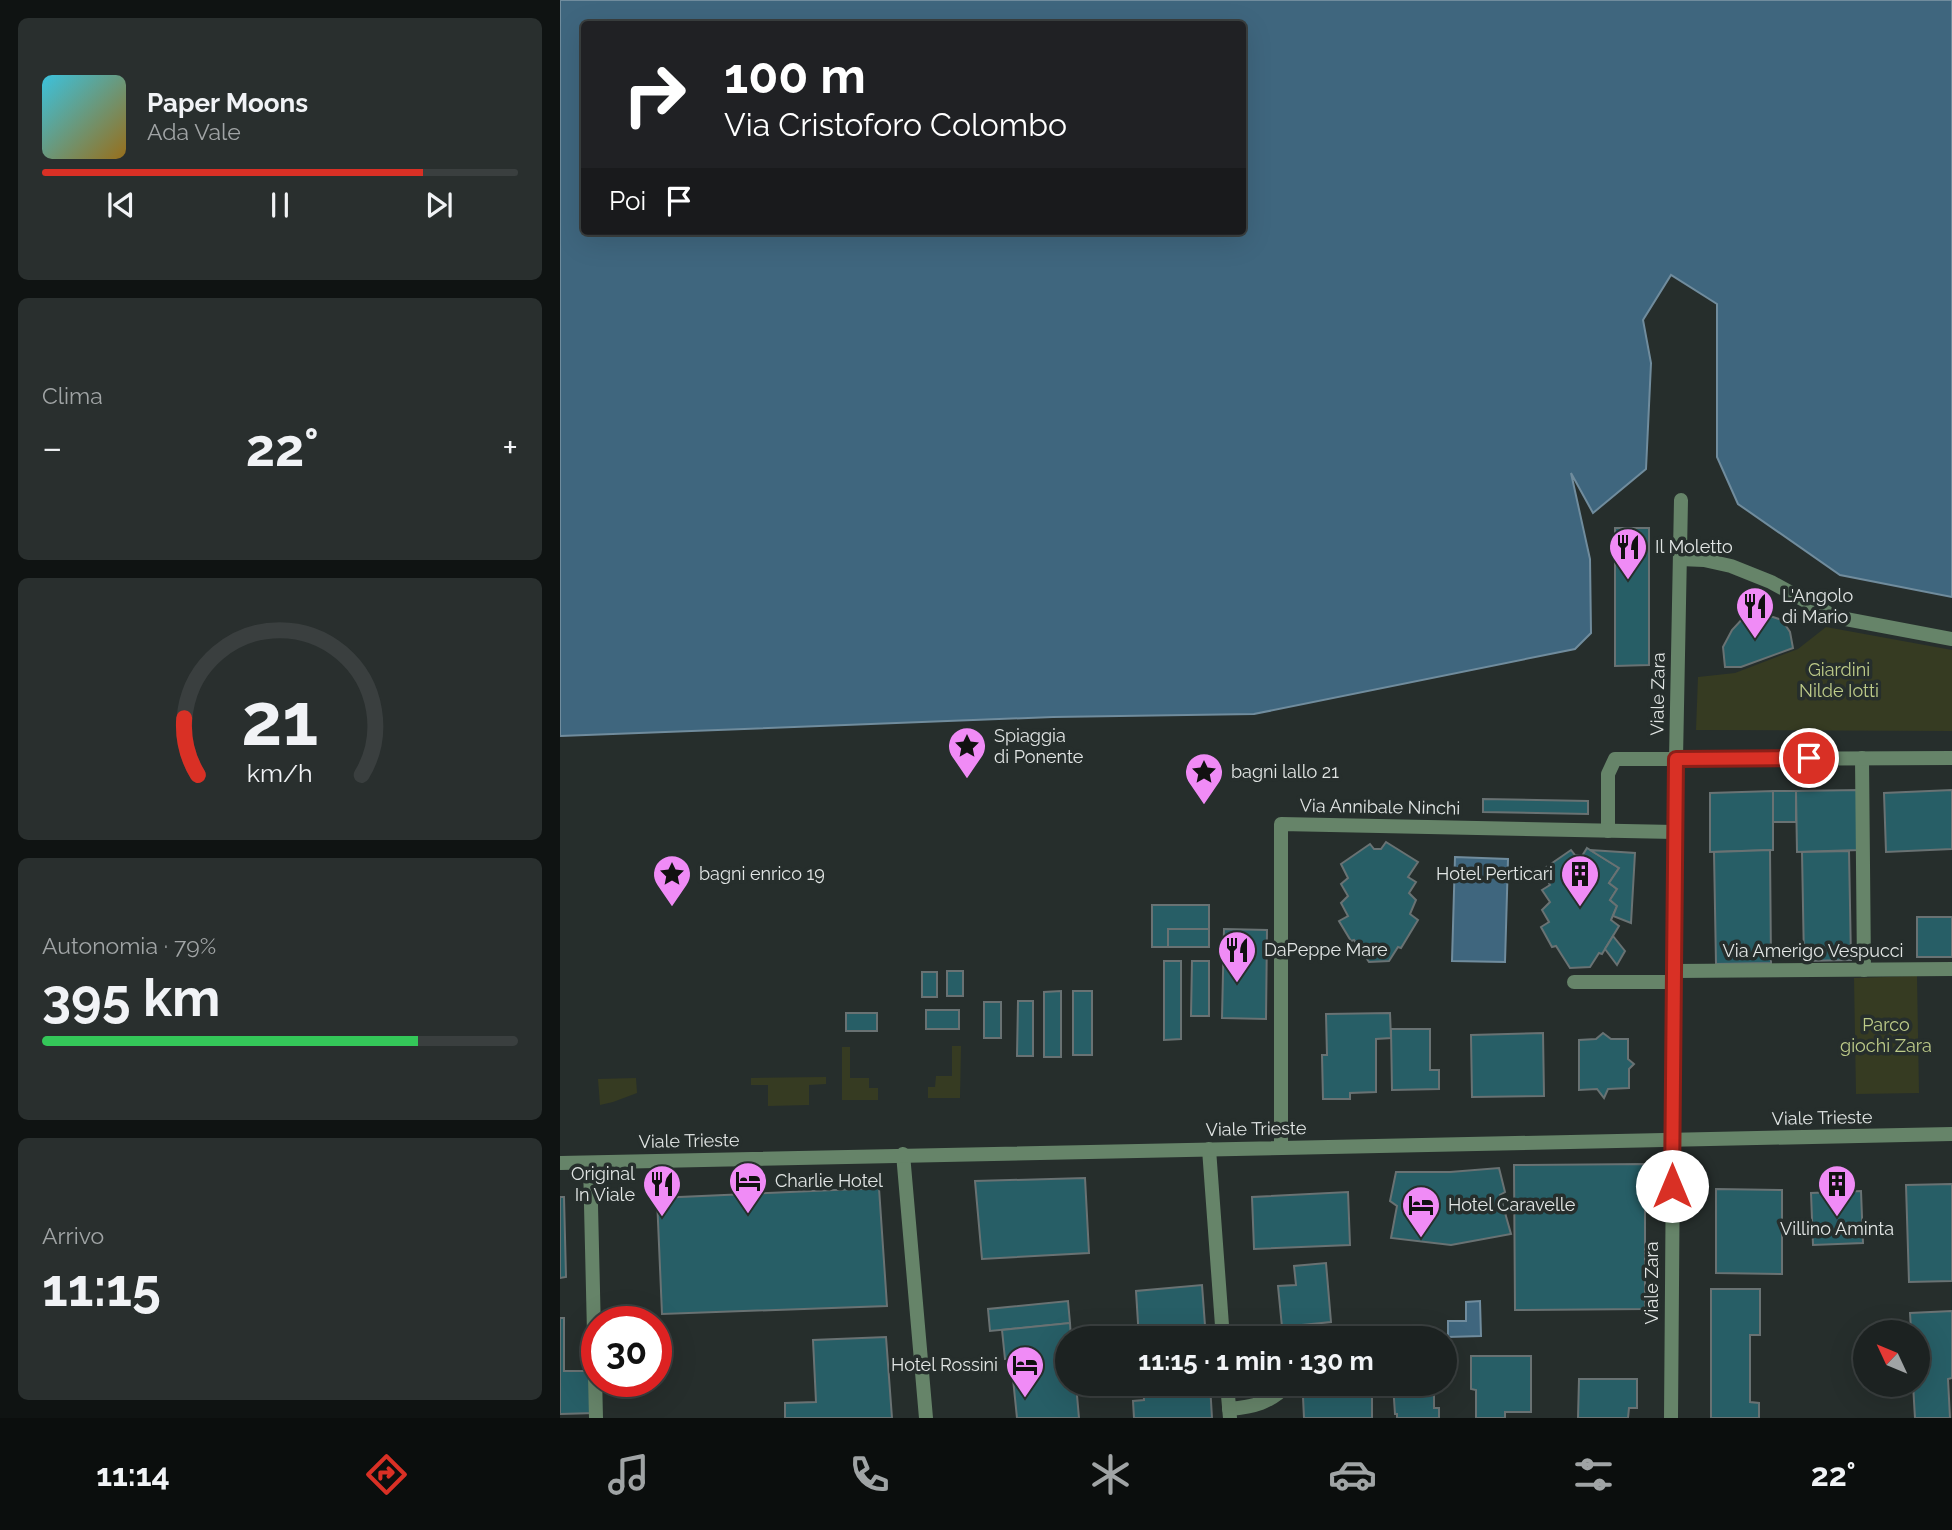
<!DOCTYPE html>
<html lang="it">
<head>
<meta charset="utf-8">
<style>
	:root { --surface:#1c2221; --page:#292f2e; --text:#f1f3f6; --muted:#a0a4a5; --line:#3a3f3f; --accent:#d93025 }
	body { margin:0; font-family:Raleway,sans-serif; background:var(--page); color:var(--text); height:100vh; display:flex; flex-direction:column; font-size:26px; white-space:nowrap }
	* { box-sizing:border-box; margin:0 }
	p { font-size:23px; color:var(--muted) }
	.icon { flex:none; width:38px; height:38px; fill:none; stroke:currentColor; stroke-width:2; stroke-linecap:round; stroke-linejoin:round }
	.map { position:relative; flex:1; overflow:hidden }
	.panel { display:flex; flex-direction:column; gap:18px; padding:18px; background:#0f1312; width:560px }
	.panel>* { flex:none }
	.hud { position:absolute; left:21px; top:21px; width:665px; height:214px; border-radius:7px; box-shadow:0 7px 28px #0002,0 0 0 2px var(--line); background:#202124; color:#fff; overflow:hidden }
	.needle { width:46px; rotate:314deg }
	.tools { position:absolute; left:1293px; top:1320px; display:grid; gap:14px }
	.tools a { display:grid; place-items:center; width:77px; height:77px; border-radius:50%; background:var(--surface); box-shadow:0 7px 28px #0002,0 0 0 2px var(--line); font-size:35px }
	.speed { position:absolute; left:21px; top:1306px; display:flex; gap:14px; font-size:35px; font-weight:700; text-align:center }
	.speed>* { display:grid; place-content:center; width:91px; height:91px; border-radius:50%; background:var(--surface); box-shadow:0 7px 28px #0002,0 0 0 2px var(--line); line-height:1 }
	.speed .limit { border:10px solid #d22; background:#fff; color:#111 }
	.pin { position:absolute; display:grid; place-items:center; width:60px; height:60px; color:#fff; margin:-30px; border:4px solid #fff; border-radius:50%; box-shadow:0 2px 7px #0007 }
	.me { position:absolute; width:77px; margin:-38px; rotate:0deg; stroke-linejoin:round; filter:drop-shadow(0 0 5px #0008) }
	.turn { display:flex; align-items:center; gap:24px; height:147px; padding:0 28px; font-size:32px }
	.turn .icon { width:91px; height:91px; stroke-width:2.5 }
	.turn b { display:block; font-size:49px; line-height:60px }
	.then { display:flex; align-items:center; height:66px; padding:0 28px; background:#0003; gap:14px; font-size:26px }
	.big { font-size:52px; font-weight:700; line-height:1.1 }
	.panel .tile { flex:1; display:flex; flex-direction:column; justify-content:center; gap:10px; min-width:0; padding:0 24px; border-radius:10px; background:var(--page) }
	.panel .dial { align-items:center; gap:0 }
	.dial svg { height:182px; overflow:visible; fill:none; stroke:var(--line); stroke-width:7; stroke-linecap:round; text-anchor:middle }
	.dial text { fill:var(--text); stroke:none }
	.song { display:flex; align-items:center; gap:21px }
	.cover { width:84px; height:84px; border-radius:10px; background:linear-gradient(135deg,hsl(190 70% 55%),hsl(40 70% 35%)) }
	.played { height:7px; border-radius:4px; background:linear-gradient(90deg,var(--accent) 80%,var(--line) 80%) }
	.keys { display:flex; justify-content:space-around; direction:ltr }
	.heat { display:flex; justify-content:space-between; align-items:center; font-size:38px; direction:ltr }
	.charge { height:10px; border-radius:5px; background:linear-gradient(90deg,#34c759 79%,var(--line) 0) }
	.trip { position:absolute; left:495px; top:1326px; width:402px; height:70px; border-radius:35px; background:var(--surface); box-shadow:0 7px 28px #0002,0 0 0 2px var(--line); font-weight:700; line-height:70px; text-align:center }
	.menu { display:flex; height:112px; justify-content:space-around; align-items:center; background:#0b0e0d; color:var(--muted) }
	.menu .icon { width:49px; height:49px }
	.menu .current { color:var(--accent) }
	.menu b { font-size:32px; color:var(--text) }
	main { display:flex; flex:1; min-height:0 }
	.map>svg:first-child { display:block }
</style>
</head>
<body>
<main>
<section class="panel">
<div class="tile">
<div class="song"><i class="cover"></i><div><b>Paper Moons</b><p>Ada Vale</p></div></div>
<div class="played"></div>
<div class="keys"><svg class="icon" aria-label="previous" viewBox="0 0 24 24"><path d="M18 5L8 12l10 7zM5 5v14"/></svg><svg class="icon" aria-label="pause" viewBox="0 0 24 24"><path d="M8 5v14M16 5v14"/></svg><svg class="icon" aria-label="next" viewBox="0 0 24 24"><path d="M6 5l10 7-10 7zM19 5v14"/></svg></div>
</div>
<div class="tile"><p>Clima</p>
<div class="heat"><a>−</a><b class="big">22°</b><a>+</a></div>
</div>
<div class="tile dial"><svg viewBox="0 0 100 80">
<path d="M14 69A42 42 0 1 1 86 69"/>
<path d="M14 69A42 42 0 0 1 8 44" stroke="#d93025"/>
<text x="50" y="56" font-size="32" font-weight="700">21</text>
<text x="50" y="72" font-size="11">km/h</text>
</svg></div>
<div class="tile"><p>Autonomia · 79%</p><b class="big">395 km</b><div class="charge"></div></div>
<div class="tile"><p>Arrivo</p><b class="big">11:15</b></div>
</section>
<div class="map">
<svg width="1392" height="1418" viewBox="0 0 1392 1418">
	<rect width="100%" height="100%" fill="#262e2c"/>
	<!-- green -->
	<g fill="#363b22">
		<polygon points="1266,627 1392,650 1392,731 1136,730 1138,677 1175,673 1238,649"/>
		<polygon points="1357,976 1359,1093 1296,1094 1294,978"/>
		<polygon points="392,1046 401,1046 400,1098 368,1098 368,1087 375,1087 376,1076 392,1076"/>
		<polygon points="282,1047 290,1047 290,1078 309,1078 309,1088 318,1088 318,1100 282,1100"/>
		<polygon points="266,1077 266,1084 249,1085 249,1105 208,1106 208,1085 191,1085 191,1078"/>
		<polygon points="76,1078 77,1093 53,1102 40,1105 38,1079"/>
	</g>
	<!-- water -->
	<g fill="#3f667e" stroke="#708c9d" stroke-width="2" fill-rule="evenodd">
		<path d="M0,0h1392v597l-112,-22 -102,-71 -21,-47v-153l-46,-29 -28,45 8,43 -5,106 -53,44 -22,-40 19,86 1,74 -16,16 -321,65 -201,3 -493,19zM24,24h658v207h-658z"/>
		<polygon points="895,857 948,859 945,962 892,961"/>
		<polygon points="920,1301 921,1336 888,1337 888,1321 906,1321 906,1302"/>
	</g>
	<!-- building -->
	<g fill="#275e66" stroke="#697273" stroke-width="2">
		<polygon points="1055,528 1089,528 1089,665 1055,666"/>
		<polygon points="1204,614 1222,620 1230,632 1233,648 1181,667 1165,667 1163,647 1172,630 1185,616"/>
		<polygon points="1298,790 1299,850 1237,852 1236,791"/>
		<polygon points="1392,790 1392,849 1326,852 1324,793"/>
		<rect x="1213" y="791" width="23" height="31"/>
		<polygon points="1213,791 1213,850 1150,852 1150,793"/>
		<polygon points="923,799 1028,801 1028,814 923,812"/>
		<polygon points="826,842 858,862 848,877 856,882 849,893 856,900 850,914 858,920 841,948 838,947 829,961 809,962 794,940 791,941 779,921 788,916 781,903 788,896 781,884 788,878 781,864 810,844 814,849 821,849"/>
		<polygon points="1027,848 1059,868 1049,883 1057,889 1050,900 1057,906 1051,920 1059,926 1045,949 1042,954 1039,953 1030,967 1010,968 996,946 992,947 981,927 989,922 982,910 990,902 982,890 990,885 982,870 1011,850 1015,855 1022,856"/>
		<polygon points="1030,850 1075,853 1071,923 1053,916 1057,906 1050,900 1057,889 1049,883 1059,868"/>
		<polygon points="1210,850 1211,963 1156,964 1154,852"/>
		<polygon points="1289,851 1291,960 1244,961 1242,852"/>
		<polygon points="592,905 649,905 649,929 608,929 608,947 592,947"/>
		<rect x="1357" y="917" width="35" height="40"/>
		<rect x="608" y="929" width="41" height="18"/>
		<polygon points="664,929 707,930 706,1019 662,1018"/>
		<polygon points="1053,936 1065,951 1057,965 1045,949"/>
		<polygon points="604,961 621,961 621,1039 604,1040"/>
		<polygon points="632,961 649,961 649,1016 631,1016"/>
		<rect x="387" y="971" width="16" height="25"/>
		<rect x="362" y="972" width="15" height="25"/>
		<polygon points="501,991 501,1057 484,1057 484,992"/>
		<rect x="513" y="991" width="19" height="64"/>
		<polygon points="458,1001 473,1001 473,1056 457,1056"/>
		<rect x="424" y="1002" width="17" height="36"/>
		<rect x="366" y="1010" width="33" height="19"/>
		<rect x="286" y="1013" width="31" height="18"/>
		<polygon points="830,1013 831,1038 816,1039 816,1092 790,1093 790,1099 763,1099 762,1055 767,1055 766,1014"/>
		<polygon points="831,1029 870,1029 870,1070 879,1070 879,1089 832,1090"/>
		<polygon points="983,1033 984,1096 912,1097 911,1035"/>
		<polygon points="1043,1033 1051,1039 1068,1039 1068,1059 1074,1064 1069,1069 1069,1088 1048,1089 1044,1098 1037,1089 1019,1090 1019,1040 1036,1039"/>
		<polygon points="1085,1164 1085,1309 955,1310 954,1165"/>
		<polygon points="939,1168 945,1192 940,1195 951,1234 891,1245 831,1238 837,1206 830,1201 836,1172 890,1172"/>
		<polygon points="525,1178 529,1253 422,1259 415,1181"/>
		<polygon points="1392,1184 1392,1281 1349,1282 1346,1185"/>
		<polygon points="319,1188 327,1306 102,1314 97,1198"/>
		<polygon points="1156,1189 1222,1190 1222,1274 1156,1273"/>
		<polygon points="1301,1191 1303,1243 1253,1245 1251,1193"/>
		<polygon points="788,1192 790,1245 694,1249 692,1197"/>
		<polygon points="0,1197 4,1197 6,1277 0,1278"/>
		<polygon points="766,1263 771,1322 722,1327 718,1286 736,1285 734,1266"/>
		<polygon points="642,1285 646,1339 579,1339 576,1291"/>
		<polygon points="1151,1289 1200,1289 1200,1335 1190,1335 1190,1402 1199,1403 1199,1418 1151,1418"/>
		<polygon points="508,1301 510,1323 430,1331 428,1309"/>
		<polygon points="1392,1311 1392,1378 1388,1379 1390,1418 1355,1418 1353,1384 1358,1384 1358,1332 1322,1332 1351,1330 1350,1313"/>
		<polygon points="0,1318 4,1318 4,1371 34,1371 35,1413 0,1414"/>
		<polygon points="510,1323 511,1339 508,1339 508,1384 516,1384 519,1418 457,1418 451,1359 445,1359 442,1330"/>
		<polygon points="326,1337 332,1418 225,1418 225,1403 256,1402 253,1340"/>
		<polygon points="911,1356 971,1356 971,1412 945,1412 945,1418 916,1418 916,1390 911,1389"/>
		<polygon points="1019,1379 1077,1379 1077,1408 1069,1408 1068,1418 1018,1418"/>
		<polygon points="583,1384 650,1384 652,1418 574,1418 573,1401 584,1400"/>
		<polygon points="833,1384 874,1384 874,1408 879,1408 879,1418 837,1418 837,1414 835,1414"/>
		<polygon points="812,1389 812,1418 744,1418 743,1397 754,1397 755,1390"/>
	</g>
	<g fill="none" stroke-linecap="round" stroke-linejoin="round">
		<!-- service -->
		<g stroke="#668469" stroke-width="14">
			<polyline points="1048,831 1048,774 1055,759 1116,759"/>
			<polyline points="1014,982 1114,982"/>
			<path d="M669,1409c24,-2 42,-6 59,-25"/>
		</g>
		<!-- pedestrian -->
		<g stroke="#668469" stroke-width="14">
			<polyline points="1120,559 1144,560 1171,566 1211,582 1275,617 1392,639"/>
			<polyline points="1116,759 1121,500"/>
		</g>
		<!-- minor -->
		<g stroke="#668469" stroke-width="14">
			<polyline points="1302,758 1304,970"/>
			<polyline points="1114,971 1392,969"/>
			<polyline points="721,1148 721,824 1115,832"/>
			<polyline points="649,1149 663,1339"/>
			<polyline points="343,1154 366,1418"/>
			<polyline points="0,1163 1392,1134"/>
			<polyline points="30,1163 36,1418"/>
			<polyline points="667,1384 670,1418"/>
			<polyline points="1111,1418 1116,759 1392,758"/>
		</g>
	</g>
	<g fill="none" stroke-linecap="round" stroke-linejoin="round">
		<defs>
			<polyline id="route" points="1112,1186 1116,759 1249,758"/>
		</defs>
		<!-- route casing -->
		<use href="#route" stroke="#8d1f18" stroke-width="18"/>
		<!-- route -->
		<use href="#route" stroke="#d93025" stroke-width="12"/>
	</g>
	<!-- icons -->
	<defs>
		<symbol id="restaurant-pin" viewBox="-11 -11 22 30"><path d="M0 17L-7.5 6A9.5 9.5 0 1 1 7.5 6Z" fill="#f08bf6" stroke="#262e2c"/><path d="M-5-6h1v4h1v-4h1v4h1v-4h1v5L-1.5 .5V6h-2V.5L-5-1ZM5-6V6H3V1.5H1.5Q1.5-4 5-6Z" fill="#111"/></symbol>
		<symbol id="sight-pin" viewBox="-11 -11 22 30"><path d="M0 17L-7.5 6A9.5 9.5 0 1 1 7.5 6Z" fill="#f08bf6" stroke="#262e2c"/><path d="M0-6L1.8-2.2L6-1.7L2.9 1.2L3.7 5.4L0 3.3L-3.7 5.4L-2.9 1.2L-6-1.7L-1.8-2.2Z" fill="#111"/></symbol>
		<symbol id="building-pin" viewBox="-11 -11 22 30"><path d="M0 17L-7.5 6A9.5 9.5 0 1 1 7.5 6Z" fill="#f08bf6" stroke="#262e2c"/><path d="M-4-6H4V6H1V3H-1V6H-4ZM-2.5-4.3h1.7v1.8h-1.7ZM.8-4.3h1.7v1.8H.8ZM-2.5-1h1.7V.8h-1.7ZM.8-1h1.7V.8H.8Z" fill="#111"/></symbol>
		<symbol id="hotel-pin" viewBox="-11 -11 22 30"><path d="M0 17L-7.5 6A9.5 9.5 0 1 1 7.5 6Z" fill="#f08bf6" stroke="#262e2c"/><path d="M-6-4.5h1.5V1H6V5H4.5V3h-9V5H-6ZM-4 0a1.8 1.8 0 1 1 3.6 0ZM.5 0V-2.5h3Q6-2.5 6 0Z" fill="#111"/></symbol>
	</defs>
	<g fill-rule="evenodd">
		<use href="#restaurant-pin" x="1046" y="525" width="44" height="60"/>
		<use href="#restaurant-pin" x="1173" y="584" width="44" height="60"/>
		<use href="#sight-pin" x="385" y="724" width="44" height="60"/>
		<use href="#sight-pin" x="622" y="750" width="44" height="60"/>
		<use href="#sight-pin" x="90" y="852" width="44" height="60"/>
		<use href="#building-pin" x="998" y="852" width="44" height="60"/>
		<use href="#restaurant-pin" x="655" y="928" width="44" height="60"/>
		<use href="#hotel-pin" x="166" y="1159" width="44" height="60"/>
		<use href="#restaurant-pin" x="80" y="1162" width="44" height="60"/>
		<use href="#building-pin" x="1255" y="1162" width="44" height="60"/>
		<use href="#hotel-pin" x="839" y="1183" width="44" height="60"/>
		<use href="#hotel-pin" x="443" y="1343" width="44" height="60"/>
	</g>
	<g text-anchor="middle" stroke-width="7" stroke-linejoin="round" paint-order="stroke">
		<!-- poi labels -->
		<g font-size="18" fill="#e1e5e4" stroke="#262e2c" text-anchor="start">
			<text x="1095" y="553">Il Moletto</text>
			<text x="1222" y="602">L'Angolo<tspan x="1222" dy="21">di Mario</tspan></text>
			<text x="434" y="742">Spiaggia<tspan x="434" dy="21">di Ponente</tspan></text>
			<text x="671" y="778">bagni lallo 21</text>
			<text x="139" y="880">bagni enrico 19</text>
			<text x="993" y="880" text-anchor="end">Hotel Perticari</text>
			<text x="704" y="956">DaPeppe Mare</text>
			<text x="75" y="1180" text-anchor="end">Original<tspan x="75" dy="21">In Viale</tspan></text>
			<text x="215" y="1187">Charlie Hotel</text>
			<text x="888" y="1211">Hotel Caravelle</text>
			<text x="1277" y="1235" text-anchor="middle">Villino Aminta</text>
			<text x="438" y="1371" text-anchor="end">Hotel Rossini</text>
		</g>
		<!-- park labels -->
		<g font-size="18" fill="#bdcb89" stroke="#262e2c">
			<text x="1279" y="676">Giardini<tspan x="1279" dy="21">Nilde Iotti</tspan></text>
			<text x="1326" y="1031">Parco<tspan x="1326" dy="21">giochi Zara</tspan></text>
		</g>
		<!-- street labels -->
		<g font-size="18" fill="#e1e5e4" stroke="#262e2c">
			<text transform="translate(1098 694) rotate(-89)" y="6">Viale Zara</text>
			<text transform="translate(820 807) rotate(1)" y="6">Via Annibale Ninchi</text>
			<text x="1253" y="957">Via Amerigo Vespucci</text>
			<text transform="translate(1262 1118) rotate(-1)" y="6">Viale Trieste</text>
			<text transform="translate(696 1129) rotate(-1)" y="6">Viale Trieste</text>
			<text transform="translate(129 1141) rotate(-1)" y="6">Viale Trieste</text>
			<text transform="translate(1092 1283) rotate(-90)" y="6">Viale Zara</text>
		</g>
	</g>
</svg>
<div class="tools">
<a><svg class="needle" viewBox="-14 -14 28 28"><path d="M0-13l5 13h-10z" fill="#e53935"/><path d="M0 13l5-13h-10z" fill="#a0a4a5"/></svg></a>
</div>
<div class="speed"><div class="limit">30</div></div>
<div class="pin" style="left:1249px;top:758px;background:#d93025"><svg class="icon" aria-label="arrive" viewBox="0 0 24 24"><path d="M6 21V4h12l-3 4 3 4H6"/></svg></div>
<svg class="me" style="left:1112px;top:1186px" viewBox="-20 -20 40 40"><circle r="19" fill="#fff"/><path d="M0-13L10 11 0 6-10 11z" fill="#d93025"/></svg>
<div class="trip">11:15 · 1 min · 130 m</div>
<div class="hud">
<div class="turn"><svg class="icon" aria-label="right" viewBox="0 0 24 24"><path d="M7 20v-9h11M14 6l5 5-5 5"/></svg><div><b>100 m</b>Via Cristoforo Colombo</div></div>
<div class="then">Poi<svg class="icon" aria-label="arrive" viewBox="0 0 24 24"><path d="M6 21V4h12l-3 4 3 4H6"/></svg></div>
</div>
</div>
</main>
<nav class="menu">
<b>11:14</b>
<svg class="icon current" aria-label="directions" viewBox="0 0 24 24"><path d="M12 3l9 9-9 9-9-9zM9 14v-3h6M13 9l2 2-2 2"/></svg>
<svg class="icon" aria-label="music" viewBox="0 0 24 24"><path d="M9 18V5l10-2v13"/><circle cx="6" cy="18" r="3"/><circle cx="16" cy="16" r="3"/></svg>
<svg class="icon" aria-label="phone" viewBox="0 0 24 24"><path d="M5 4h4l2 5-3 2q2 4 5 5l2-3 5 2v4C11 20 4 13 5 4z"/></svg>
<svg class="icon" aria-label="climate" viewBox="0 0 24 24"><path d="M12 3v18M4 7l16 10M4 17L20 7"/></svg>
<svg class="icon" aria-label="car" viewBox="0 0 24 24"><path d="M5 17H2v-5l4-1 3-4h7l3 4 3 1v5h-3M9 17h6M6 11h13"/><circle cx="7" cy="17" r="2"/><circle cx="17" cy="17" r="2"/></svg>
<svg class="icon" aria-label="filters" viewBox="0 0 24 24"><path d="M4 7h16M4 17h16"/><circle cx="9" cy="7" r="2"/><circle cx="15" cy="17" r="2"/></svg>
<b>22°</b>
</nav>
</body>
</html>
